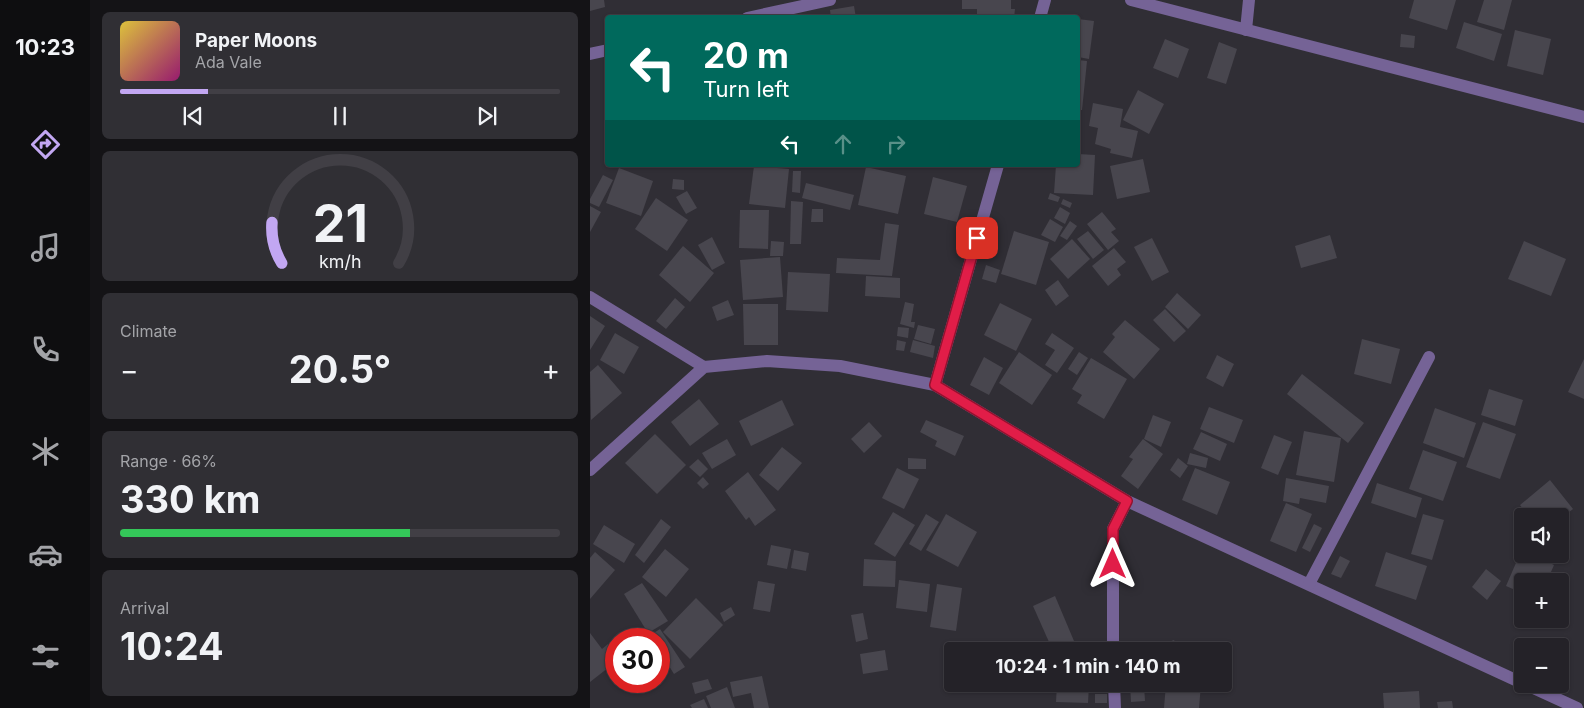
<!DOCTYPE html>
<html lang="en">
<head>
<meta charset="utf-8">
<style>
	:root { --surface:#242228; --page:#302f34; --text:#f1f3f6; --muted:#a3a4a8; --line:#413f45; --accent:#c2a7f2 }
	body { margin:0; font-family:Inter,sans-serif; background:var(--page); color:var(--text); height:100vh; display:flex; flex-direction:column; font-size:19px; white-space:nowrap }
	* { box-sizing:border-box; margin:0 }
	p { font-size:16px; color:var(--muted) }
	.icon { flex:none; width:28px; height:28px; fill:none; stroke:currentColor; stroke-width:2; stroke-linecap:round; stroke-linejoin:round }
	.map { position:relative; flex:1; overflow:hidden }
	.drawer { display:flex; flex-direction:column; gap:12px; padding:12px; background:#141316; width:500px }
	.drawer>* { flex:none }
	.banner { position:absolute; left:15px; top:15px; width:475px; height:152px; border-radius:5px; box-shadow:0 1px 4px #0004,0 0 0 1px var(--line); background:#00695c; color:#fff; overflow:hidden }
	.controls { position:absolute; left:924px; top:508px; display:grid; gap:10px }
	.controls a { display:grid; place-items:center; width:55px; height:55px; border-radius:5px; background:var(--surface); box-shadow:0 1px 4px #0004,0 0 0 1px var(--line); font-size:25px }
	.speed { position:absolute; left:15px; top:628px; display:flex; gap:10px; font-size:25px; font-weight:700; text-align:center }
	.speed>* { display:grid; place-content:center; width:65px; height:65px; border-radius:50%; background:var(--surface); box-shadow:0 1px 4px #0004,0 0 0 1px var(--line); line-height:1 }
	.speed .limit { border:8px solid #d22; background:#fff; color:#111 }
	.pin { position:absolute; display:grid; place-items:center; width:42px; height:42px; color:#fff; margin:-21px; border-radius:10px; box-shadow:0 2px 8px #0006 }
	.me { position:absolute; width:55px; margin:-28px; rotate:0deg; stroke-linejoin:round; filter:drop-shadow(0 0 4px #0008) }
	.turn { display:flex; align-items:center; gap:18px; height:105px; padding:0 15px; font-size:22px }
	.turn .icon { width:65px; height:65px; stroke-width:2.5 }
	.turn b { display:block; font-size:35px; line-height:42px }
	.lanes { display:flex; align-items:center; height:48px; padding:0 15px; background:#0003; justify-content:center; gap:25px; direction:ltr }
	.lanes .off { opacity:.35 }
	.big { font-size:38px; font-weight:700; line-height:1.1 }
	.drawer .widget { flex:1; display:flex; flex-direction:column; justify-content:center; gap:8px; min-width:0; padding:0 18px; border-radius:8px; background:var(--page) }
	.drawer .dial { align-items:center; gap:0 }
	.dial svg { height:130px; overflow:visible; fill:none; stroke:var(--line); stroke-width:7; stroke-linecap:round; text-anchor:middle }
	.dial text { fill:var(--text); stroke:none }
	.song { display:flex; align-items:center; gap:15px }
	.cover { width:60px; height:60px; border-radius:8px; background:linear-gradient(135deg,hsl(50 70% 55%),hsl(320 70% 35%)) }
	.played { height:5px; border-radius:2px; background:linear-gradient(90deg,var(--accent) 20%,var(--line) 20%) }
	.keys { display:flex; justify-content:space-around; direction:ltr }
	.heat { display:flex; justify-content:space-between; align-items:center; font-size:28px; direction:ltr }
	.charge { height:8px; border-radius:4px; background:linear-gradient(90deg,#34c759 66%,var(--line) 0) }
	.trip { position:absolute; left:354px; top:642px; width:288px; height:50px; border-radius:5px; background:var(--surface); box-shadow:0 1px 4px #0004,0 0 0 1px var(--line); font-weight:700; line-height:50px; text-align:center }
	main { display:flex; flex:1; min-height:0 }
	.dock { display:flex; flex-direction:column; width:90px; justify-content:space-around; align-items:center; background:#0e0e10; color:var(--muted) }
	.dock .icon { width:35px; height:35px }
	.dock .selected { color:var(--accent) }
	.dock b { font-size:22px; color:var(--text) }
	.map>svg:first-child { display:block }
</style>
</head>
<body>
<main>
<nav class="dock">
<b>10:23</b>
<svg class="icon selected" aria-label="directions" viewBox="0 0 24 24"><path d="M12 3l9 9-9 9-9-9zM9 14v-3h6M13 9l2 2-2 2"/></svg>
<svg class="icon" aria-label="music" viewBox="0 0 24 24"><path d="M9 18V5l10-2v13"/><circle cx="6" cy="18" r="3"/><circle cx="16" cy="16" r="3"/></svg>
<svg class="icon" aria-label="phone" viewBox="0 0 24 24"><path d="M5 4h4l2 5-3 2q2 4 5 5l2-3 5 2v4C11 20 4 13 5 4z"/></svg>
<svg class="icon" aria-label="climate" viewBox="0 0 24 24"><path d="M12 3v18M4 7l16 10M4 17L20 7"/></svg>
<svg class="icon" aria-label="car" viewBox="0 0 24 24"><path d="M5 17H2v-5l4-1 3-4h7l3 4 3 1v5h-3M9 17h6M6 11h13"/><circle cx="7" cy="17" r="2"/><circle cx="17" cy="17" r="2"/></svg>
<svg class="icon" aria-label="filters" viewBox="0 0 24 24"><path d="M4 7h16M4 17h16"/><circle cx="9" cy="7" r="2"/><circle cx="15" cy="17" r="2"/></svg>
</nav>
<section class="drawer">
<div class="widget">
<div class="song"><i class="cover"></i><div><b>Paper Moons</b><p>Ada Vale</p></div></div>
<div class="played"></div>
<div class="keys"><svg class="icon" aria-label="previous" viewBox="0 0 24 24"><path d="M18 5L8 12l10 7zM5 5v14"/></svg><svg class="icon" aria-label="pause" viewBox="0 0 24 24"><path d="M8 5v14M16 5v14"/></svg><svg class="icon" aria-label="next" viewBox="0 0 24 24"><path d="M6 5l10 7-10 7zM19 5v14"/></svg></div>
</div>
<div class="widget dial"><svg viewBox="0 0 100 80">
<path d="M14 69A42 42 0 1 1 86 69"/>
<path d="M14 69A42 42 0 0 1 8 44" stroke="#c2a7f2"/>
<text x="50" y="56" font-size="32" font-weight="700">21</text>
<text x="50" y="72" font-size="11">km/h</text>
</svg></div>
<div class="widget"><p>Climate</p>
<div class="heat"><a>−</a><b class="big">20.5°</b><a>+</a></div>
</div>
<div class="widget"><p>Range · 66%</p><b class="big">330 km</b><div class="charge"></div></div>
<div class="widget"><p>Arrival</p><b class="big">10:24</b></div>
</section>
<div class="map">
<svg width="994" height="708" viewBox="0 0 994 708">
	<rect width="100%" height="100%" fill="#302e35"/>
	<!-- building -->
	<g fill="#48464e">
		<polygon points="0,0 14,0 15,7 0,11"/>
		<polygon points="372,0 421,0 421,9 425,9 424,18 387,18 387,9 372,9"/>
		<polygon points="824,0 866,0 857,30 819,18"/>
		<polygon points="894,0 922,0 914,30 887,22"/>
		<polygon points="264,6 266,18 241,18 240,10"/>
		<polygon points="488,19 504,21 499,59 488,57"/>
		<polygon points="874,22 912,34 904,61 866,48"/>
		<polygon points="925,30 961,39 953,75 917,66"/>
		<polygon points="811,34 825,36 824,48 810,47"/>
		<polygon points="575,39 599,49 588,78 563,68"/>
		<polygon points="629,42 647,49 636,84 617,78"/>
		<polygon points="488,60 497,61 492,110 488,110"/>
		<polygon points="548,90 574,104 559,134 533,120"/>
		<polygon points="503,103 533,109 530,127 548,131 542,158 520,153 521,149 505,144 508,128 499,126"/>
		<polygon points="488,154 505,155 503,195 464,193 466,165 488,165"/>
		<polygon points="553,159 560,192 527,199 520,166"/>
		<polygon points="164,166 199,169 195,208 159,204"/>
		<polygon points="276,167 316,176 308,214 268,205"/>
		<polygon points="29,168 63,181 51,216 16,203"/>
		<polygon points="203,171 211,171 210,193 202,192"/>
		<polygon points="13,175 23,180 9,207 0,203 0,199"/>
		<polygon points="343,177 377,186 367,222 334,214"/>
		<polygon points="83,179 94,180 94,190 82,189"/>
		<polygon points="216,183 264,195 260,210 212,198"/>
		<polygon points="97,191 107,208 96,214 86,197"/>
		<polygon points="460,193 470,197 468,202 458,199"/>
		<polygon points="66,198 98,220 77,251 45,229"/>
		<polygon points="473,199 482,203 480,208 471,204"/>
		<polygon points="201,201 213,202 211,244 200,244"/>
		<polygon points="0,206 11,212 0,232"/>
		<polygon points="470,207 480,213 475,224 464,218"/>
		<polygon points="222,209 233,209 233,222 221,222"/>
		<polygon points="150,210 179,210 178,249 149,248"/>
		<polygon points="512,212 526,229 521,232 529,241 518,250 497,224"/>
		<polygon points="460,219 473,227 465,242 451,235"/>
		<polygon points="480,221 487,226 477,240 470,236"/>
		<polygon points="295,223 309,225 302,276 246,273 247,258 290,260"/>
		<polygon points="424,231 459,242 446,285 411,274"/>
		<polygon points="498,231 514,250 503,259 487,239"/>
		<polygon points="740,235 747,258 711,268 705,246"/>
		<polygon points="122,237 135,263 122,270 108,245"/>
		<polygon points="562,238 579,272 562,281 544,247"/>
		<polygon points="482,239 500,259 478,279 460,259"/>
		<polygon points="181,241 194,242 193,256 180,256"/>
		<polygon points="934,241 976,259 961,296 918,279"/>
		<polygon points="93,246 124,273 100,302 69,275"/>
		<polygon points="524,248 536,262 527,269 531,275 518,286 502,266"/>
		<polygon points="190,257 193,297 153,300 150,260"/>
		<polygon points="396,265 410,270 406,283 392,279"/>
		<polygon points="198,272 240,274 238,312 196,310"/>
		<polygon points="276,276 310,278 310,298 275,296"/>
		<polygon points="468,280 479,296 466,306 455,290"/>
		<polygon points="587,293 611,315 598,329 575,307"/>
		<polygon points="85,298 95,307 76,329 66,321"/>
		<polygon points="138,300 144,315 127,321 122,307"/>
		<polygon points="315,302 324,304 321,322 325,322 324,328 310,324"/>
		<polygon points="410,303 442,319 426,351 394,335"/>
		<polygon points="153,304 188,304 188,345 154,345"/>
		<polygon points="575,309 596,331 584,342 563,320"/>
		<polygon points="0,316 15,326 0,350"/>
		<polygon points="535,320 570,349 544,379 513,352 525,337 522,334"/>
		<polygon points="328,325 345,329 341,344 324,339"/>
		<polygon points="308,327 319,328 318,338 307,336"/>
		<polygon points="25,333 49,347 34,374 10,360"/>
		<polygon points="462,333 484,348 467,373 455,365 465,350 455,344"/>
		<polygon points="772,339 810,349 801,384 764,374"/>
		<polygon points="307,340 316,342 314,351 306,350"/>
		<polygon points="323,340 345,346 343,358 320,352"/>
		<polygon points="429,352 462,375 442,405 409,383"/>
		<polygon points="489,352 498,358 487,375 478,369"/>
		<polygon points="627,355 644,364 633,387 616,378"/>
		<polygon points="394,357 413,368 399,395 380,385"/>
		<polygon points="501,358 537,379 514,419 487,403 492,395 482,389"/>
		<polygon points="994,359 994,399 978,392"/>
		<polygon points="8,365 32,393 1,420 0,372"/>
		<polygon points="712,374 774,423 758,443 697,394"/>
		<polygon points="899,389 933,400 925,426 891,415"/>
		<polygon points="109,399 129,424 100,446 81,422"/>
		<polygon points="192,400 204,425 161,446 149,421"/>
		<polygon points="619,407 653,420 644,443 610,429"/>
		<polygon points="845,408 886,423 874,458 833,443"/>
		<polygon points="563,415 581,422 571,447 554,439"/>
		<polygon points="336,420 374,436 365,456 345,446 347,441 330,432"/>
		<polygon points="279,422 292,436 274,453 261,439"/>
		<polygon points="893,422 926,434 910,479 876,467"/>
		<polygon points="714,431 751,438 744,482 706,475"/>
		<polygon points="611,432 637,444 630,461 603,449"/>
		<polygon points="65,434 96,465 67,494 35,463"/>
		<polygon points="684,435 702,442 688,475 671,468"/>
		<polygon points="137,439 146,455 122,469 112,453"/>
		<polygon points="553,439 573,454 548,489 531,476 543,459 539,457"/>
		<polygon points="192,447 212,463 188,491 169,475"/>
		<polygon points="833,450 867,462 853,501 819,489"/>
		<polygon points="600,453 618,458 616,468 597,464"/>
		<polygon points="318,458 336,459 336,469 318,469"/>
		<polygon points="588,458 598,466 590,478 580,470"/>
		<polygon points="108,459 118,469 110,477 99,467"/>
		<polygon points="307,468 329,479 314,509 292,498"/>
		<polygon points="605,468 640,482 627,515 592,500"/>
		<polygon points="158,472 186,510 165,526 159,517 156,520 135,491"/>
		<polygon points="113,477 119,484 113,489 107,483"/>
		<polygon points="696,478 739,486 736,503 710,498 709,504 693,501"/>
		<polygon points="960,480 983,509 970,519 970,516 938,516 930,505"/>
		<polygon points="787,483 832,498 826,518 781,503"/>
		<polygon points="696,503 722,514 706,552 680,541"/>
		<polygon points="303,512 325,525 305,557 284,544"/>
		<polygon points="336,514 349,522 331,551 319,544"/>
		<polygon points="356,514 387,532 368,567 336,550"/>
		<polygon points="833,514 854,520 842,560 821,554"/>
		<polygon points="71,519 81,527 54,563 45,555"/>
		<polygon points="724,524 732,528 720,552 712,548"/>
		<polygon points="14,525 45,544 34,563 3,544"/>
		<polygon points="181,545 201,549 197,569 177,565"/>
		<polygon points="75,549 99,569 76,597 52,577"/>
		<polygon points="932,549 932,554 941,554 964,565 957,581 932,581 932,593 916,586"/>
		<polygon points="204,550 219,553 216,571 201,568"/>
		<polygon points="5,552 25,570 0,599 0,558"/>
		<polygon points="796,552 837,566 826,600 785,586"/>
		<polygon points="750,556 760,561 751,578 741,574"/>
		<polygon points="274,559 306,561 305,587 273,586"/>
		<polygon points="896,569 911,581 897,600 882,587"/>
		<polygon points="309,580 340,584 337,612 306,608"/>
		<polygon points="168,581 185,584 180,612 163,609"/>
		<polygon points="52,583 78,621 58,633 34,594"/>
		<polygon points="347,584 372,588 366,631 340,627"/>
		<polygon points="465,596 484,641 463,651 443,606"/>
		<polygon points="106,598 133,625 100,659 73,632"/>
		<polygon points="141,607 145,615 134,622 130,613"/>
		<polygon points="273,613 278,639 266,642 261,615"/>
		<polygon points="70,629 95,667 84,674 69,650 69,639 61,639 59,636"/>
		<polygon points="0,633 12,649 18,644 26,655 23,664 0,682"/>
		<polygon points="584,640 589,651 556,651"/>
		<polygon points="295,650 298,670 273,674 270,654"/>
		<polygon points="172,676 179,708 164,708 161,693 143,697 140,682"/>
		<polygon points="118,679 122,689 105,694 102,683"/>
		<polygon points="467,684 499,684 498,703 466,702"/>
		<polygon points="540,684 554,684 555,701 541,702"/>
		<polygon points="576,684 611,684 609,708 574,708"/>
		<polygon points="137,687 145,708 121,708 116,696"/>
		<polygon points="829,691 830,708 794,708 793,693"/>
		<rect x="505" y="694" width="12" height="9"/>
		<polygon points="114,699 118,708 102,708 100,705"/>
		<polygon points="862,701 863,708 848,708 847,702"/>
	</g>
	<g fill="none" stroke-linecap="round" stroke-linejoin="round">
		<!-- street -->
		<g stroke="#756396" stroke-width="12">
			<polyline points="541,0 994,117"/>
			<polyline points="157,18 240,0"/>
			<polyline points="450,18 455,0"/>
			<polyline points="656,30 659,0"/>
			<polyline points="0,54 18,50"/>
			<polyline points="0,297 114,367"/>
			<polyline points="345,385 408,165"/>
			<polyline points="0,470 114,367 177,361 250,366 345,385 537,501 932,683"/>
			<polyline points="719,584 839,357"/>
			<polyline points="523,651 523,529 537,501"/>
			<polyline points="524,684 525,708"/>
			<polyline points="935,684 987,708"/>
		</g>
	</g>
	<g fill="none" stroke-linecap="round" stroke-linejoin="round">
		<defs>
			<polyline id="route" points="387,238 345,385 537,501 523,529 523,564"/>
		</defs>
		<!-- route casing -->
		<use href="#route" stroke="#92132f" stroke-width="12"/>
		<!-- route -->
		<use href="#route" stroke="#e11d48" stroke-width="9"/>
	</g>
</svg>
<div class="controls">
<a><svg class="icon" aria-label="sound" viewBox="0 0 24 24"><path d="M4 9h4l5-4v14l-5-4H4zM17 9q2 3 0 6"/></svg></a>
<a>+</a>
<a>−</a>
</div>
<div class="speed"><div class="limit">30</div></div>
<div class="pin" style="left:387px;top:238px;background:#d93025"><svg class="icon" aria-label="arrive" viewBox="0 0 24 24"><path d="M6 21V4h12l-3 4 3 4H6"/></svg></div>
<svg class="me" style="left:523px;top:564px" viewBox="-20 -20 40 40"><path d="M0-17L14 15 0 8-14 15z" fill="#e11d48" stroke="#fff" stroke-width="4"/></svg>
<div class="trip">10:24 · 1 min · 140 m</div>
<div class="banner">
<div class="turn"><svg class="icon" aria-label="left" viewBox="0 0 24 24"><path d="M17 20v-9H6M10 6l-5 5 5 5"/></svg><div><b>20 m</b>Turn left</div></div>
<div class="lanes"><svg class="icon" aria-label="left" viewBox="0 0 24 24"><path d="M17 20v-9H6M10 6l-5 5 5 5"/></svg><svg class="icon off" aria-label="ahead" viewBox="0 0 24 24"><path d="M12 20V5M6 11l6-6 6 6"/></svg><svg class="icon off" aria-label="right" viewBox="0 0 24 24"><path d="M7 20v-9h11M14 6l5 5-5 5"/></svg></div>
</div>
</div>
</main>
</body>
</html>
